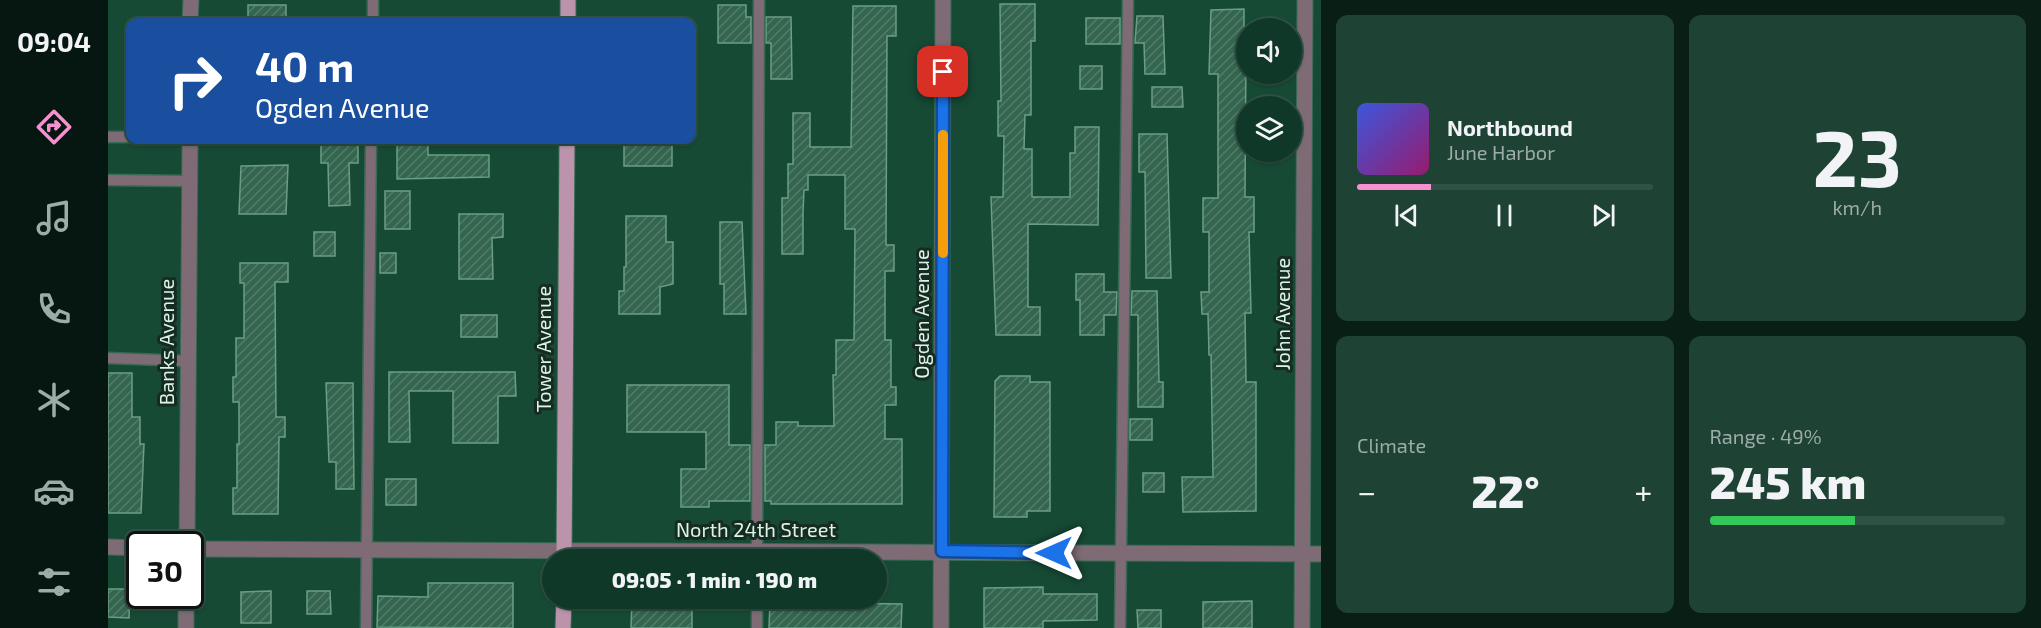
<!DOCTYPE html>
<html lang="en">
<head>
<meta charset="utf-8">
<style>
	:root { --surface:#103828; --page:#1e4334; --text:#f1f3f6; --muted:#9caca8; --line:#305245; --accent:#f690cf }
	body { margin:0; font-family:"Exo 2",sans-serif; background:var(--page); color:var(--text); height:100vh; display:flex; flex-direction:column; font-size:22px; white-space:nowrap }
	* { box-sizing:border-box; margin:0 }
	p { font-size:20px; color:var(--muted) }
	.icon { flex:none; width:33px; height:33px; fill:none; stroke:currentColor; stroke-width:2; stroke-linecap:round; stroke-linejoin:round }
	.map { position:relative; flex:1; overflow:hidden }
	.sheet { display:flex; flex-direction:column; gap:15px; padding:15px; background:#091f16; width:720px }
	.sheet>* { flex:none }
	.top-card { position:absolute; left:18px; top:18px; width:570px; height:126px; border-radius:12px; box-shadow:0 2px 4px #0004,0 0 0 2px var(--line); background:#1a4fa0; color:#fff; overflow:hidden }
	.fabs { position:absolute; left:1128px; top:18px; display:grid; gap:12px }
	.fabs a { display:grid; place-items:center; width:66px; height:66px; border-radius:50%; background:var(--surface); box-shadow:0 2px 4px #0004,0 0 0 2px var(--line); font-size:30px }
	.speed { position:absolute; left:18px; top:531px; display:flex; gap:12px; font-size:30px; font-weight:700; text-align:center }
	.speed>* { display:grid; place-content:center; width:78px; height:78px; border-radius:50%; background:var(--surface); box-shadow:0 2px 4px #0004,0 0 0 2px var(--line); line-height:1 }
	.speed .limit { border:3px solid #111; border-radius:9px; background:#fff; color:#111 }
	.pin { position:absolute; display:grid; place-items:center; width:51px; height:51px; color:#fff; margin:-26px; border-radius:12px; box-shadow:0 3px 9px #0006 }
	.me { position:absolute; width:66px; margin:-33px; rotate:270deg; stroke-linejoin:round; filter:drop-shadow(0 0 4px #0008) }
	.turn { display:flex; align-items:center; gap:21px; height:126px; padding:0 30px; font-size:27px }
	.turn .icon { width:78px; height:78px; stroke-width:2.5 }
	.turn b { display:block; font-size:42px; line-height:51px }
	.big { font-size:45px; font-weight:800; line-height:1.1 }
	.sheet .tile { flex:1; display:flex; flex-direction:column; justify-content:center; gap:9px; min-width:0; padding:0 21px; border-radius:12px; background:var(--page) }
	.sheet .dial { align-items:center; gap:0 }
	.dial b { font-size:78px; line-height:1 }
	.song { display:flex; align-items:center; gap:18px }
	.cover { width:72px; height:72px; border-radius:9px; background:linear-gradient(135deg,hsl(230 70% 55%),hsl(320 70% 35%)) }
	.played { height:6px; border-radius:3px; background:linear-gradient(90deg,var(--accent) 25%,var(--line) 25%) }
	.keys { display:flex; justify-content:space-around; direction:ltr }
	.heat { display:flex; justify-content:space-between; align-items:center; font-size:33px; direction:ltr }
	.charge { height:9px; border-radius:4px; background:linear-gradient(90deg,#34c759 49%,var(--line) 0) }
	.sheet .tiles { flex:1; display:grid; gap:15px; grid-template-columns:repeat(2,1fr) }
	.trip { position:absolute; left:434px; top:549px; width:345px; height:60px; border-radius:30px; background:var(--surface); box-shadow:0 2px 4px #0004,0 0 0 2px var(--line); font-weight:800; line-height:60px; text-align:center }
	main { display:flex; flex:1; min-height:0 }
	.dock { display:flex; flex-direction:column; width:108px; justify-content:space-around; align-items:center; background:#061610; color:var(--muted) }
	.dock .icon { width:42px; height:42px }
	.dock .on { color:var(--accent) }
	.dock b { font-size:27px; color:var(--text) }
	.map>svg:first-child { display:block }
</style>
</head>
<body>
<main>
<nav class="dock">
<b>09:04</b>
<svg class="icon on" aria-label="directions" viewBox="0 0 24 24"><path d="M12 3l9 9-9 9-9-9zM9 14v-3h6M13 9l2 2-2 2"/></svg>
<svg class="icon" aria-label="music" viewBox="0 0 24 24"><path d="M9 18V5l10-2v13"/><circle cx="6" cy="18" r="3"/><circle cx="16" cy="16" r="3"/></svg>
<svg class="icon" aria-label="phone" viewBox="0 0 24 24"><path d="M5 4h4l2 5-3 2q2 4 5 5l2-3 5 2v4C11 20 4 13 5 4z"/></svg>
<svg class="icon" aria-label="climate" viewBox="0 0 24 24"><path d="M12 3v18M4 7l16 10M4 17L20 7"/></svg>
<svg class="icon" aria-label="car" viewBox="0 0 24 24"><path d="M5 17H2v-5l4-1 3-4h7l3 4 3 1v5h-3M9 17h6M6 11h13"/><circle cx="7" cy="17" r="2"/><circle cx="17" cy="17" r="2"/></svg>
<svg class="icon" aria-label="filters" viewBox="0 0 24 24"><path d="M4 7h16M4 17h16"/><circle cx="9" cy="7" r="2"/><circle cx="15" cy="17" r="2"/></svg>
</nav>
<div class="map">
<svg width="1213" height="628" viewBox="0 0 1213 628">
	<defs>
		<pattern id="building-hatch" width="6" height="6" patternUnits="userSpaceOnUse" patternTransform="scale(1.5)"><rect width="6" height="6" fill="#34654f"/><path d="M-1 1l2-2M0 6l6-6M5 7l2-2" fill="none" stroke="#517c68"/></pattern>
	</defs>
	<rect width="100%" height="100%" fill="#164a35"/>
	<!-- building -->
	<g fill="url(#building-hatch)" stroke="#6b9e86" stroke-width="1.5">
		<polygon points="892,4 927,4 927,41 923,41 923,115 917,115 916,149 924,149 924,197 962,197 962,153 967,153 967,127 991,127 990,225 920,224 920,307 932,307 932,335 888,335 883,197 895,197 896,136 890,136 890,101 893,101"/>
		<rect x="140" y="5" width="38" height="17"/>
		<polygon points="610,5 638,5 638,17 643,17 643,43 610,43"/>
		<polygon points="745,6 788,6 788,36 779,36 778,245 786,245 786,271 777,271 777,340 783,340 783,387 788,387 788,405 777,405 777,439 794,439 794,504 663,504 663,501 657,501 657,445 668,445 668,422 690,422 690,426 726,426 725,375 728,375 728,340 746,340 747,229 737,229 737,175 700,175 700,190 696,190 695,213 695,254 674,254 674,198 680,198 680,164 685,164 685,113 702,113 702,147 743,147"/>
		<polygon points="1136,9 1136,48 1138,48 1137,197 1146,197 1146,232 1141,232 1143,313 1137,313 1138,382 1148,382 1148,511 1075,512 1074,477 1105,477 1103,355 1101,355 1100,314 1094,314 1093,292 1101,292 1101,232 1095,232 1095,198 1110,198 1110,74 1101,74 1103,10"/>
		<polygon points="1029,16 1055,16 1057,74 1037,74 1036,43 1027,43"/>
		<polygon points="658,17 683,17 684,79 663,79 663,43 658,43"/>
		<rect x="978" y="18" width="34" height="26"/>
		<rect x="972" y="66" width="22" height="23"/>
		<polygon points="1044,87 1074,87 1075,107 1044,107"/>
		<polygon points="1031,134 1059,134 1063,278 1038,278 1037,172 1031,172"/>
		<polygon points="213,140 250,140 250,163 241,163 242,205 221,206 220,163 213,163"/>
		<rect x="516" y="144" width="48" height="22"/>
		<polygon points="289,145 320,145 320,155 381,155 381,177 289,179"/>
		<polygon points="180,165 178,214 131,214 133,166"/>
		<rect x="277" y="191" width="25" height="38"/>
		<polygon points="351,214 395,214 395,237 384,238 385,279 351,279"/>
		<polygon points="518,216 558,216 558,242 565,242 565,284 552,287 552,314 511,314 511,291 516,291 516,267 518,267"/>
		<polygon points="612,222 634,222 638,314 616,314 616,284 612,284"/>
		<rect x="206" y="232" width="21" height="24"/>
		<rect x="272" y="253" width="16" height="20"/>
		<polygon points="132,263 180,263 180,282 167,282 168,417 177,417 177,437 171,437 170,514 125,514 125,488 129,488 129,444 131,444 131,402 125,402 125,377 128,377 128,338 136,338 136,283 132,283"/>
		<polygon points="968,274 996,274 996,292 1009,292 1008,315 996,315 996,335 972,335 972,300 968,300"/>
		<polygon points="1024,291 1049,291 1051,382 1055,382 1055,407 1030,407 1030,315 1023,315"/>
		<rect x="353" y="315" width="36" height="22"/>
		<polygon points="281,372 407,372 408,396 390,396 390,443 345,443 345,391 301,391 302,442 281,442"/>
		<polygon points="0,373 24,373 24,417 32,417 32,444 36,444 33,513 0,513"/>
		<polygon points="892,376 922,376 922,382 942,382 942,511 919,511 919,517 886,517 887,381"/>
		<polygon points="218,383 245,383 246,489 228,489 228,462 221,462"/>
		<polygon points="519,385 621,385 621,445 642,445 642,501 601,501 601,507 573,507 573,469 598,469 598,432 519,432"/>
		<rect x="1022" y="419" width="22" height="21"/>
		<rect x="1035" y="473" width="21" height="19"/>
		<rect x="278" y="479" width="30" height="26"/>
		<polygon points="320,583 405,583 405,628 269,627 270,596 320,597"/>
		<polygon points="935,587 935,594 989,594 989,620 935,621 935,628 876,628 876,588"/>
		<polygon points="0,589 22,589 21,618 0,617"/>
		<polygon points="163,591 163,623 133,623 133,592"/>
		<polygon points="199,591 222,591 223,614 199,614"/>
		<polygon points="524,598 584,598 584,628 523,628"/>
		<polygon points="1144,601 1144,628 1095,628 1095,602"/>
		<polygon points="662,602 794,604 793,628 661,628"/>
		<polygon points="1029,610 1053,610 1053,628 1030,628"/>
	</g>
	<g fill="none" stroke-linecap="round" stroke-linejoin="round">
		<defs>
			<g id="service">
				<polyline points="265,22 265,0"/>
				<polyline points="0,137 22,137"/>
				<polyline points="0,180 81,181"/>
				<polyline points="0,358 80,361"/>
				<polyline points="649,560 651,0"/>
				<polyline points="258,628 263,140"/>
				<polyline points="649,628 649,598"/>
				<polyline points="1012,628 1020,0"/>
			</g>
			<g id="minor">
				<polyline points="82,22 83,0"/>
				<polyline points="79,544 82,140"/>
				<polyline points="0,547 32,548"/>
				<polyline points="82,549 1213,554"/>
				<polyline points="78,628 78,596"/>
				<polyline points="833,628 835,0"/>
				<polyline points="1194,628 1197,0"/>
			</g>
			<g id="primary">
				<polyline points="460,22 460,0"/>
				<polyline points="456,560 459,140"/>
				<polyline points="455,628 456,598"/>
			</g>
		</defs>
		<!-- service casing -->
		<use href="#service" stroke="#396955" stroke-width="13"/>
		<!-- minor casing -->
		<use href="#minor" stroke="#396955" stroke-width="17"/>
		<!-- primary casing -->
		<use href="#primary" stroke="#396955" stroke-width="17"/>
		<!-- service -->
		<use href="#service" stroke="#7e6b76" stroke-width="10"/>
		<!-- minor -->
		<use href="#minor" stroke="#7e6b76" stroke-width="15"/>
		<!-- primary -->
		<use href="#primary" stroke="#bb94ab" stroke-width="15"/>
	</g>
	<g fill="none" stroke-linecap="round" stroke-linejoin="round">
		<defs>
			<polyline id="route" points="835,72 834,551 946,553"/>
		</defs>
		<!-- route casing -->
		<use href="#route" stroke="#114b97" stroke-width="15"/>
		<!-- route -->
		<use href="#route" stroke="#1a73e8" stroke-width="10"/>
		<!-- slow -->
		<polyline stroke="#f59e0b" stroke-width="10" points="835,253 835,135"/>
	</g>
	<g text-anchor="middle" stroke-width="6" stroke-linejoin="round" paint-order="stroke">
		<!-- street labels -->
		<g font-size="20" fill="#daf4e6" stroke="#162b21">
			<text transform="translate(814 314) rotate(-90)" y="7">Ogden Avenue</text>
			<text transform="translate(1175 314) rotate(-90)" y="7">John Avenue</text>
			<text transform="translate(59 342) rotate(-90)" y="7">Banks Avenue</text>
			<text transform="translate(436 349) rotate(-90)" y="7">Tower Avenue</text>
			<text x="648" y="537">North 24th Street</text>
		</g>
	</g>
</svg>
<div class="fabs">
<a><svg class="icon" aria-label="sound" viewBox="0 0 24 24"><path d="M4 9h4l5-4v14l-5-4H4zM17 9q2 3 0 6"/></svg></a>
<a><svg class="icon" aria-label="layers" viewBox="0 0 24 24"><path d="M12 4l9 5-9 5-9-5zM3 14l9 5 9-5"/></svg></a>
</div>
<div class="speed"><div class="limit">30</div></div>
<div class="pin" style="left:835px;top:72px;background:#d93025"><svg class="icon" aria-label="arrive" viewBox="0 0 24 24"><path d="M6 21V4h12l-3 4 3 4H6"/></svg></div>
<svg class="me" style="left:946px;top:553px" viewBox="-20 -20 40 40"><path d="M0-17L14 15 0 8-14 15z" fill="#1a73e8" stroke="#fff" stroke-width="4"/></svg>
<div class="trip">09:05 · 1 min · 190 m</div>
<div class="top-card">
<div class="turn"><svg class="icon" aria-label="right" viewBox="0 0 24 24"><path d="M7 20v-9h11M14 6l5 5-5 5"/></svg><div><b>40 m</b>Ogden Avenue</div></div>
</div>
</div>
<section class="sheet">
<div class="tiles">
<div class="tile">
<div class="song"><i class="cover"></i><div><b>Northbound</b><p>June Harbor</p></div></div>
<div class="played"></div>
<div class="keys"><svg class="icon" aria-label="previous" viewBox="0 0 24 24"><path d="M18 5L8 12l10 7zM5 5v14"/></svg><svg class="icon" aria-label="pause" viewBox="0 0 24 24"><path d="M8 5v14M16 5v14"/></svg><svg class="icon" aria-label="next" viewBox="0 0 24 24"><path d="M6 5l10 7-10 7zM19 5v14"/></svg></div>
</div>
<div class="tile dial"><b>23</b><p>km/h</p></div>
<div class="tile"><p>Climate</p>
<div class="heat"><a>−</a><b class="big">22°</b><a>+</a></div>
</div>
<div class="tile"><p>Range · 49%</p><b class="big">245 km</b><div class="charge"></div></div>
</div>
</section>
</main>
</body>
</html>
